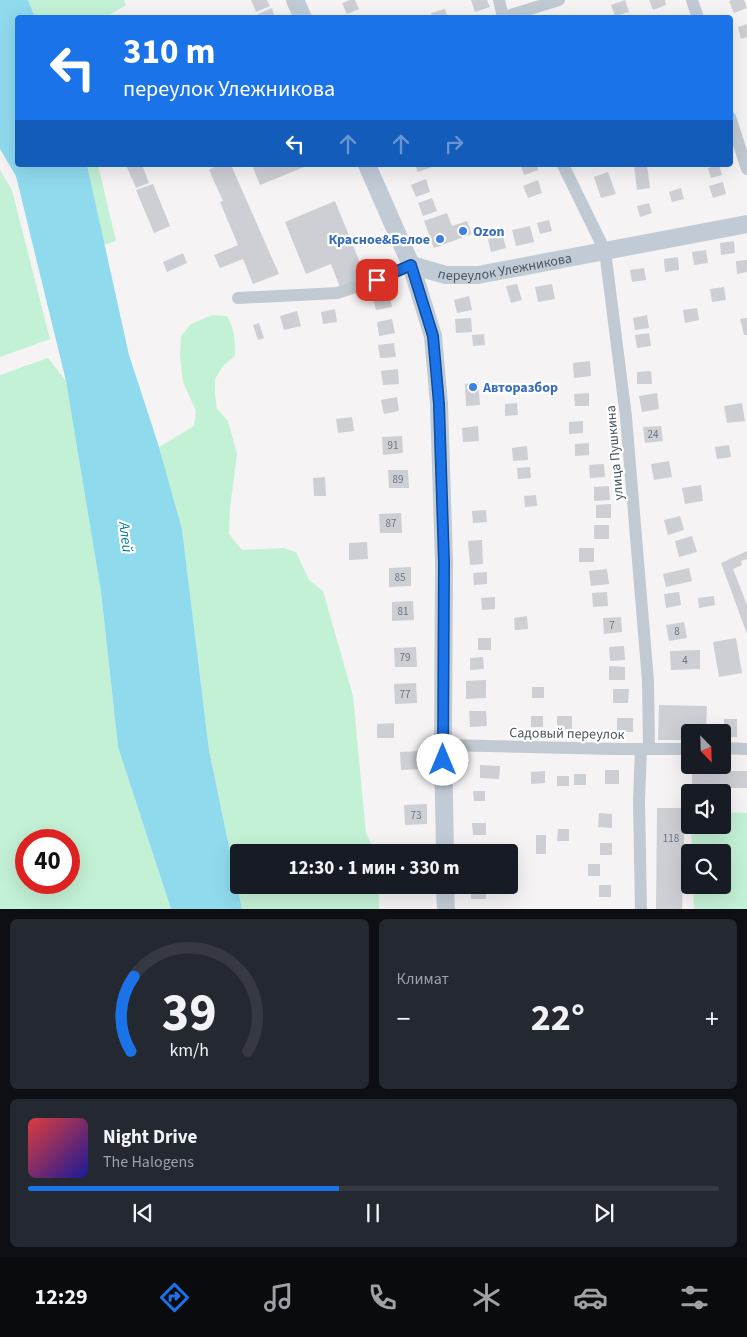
<!DOCTYPE html>
<html lang="ru">
<head>
<meta charset="utf-8">
<style>
	:root { --surface:#171b24; --page:#242831; --text:#f1f3f6; --muted:#9ea1a6; --line:#363941; --accent:#1a73e8 }
	body { margin:0; font-family:"Source Sans 3",sans-serif; background:var(--page); color:var(--text); height:100vh; display:flex; flex-direction:column; font-size:19px; white-space:nowrap }
	* { box-sizing:border-box; margin:0 }
	p { font-size:16px; color:var(--muted) }
	.icon { flex:none; width:28px; height:28px; fill:none; stroke:currentColor; stroke-width:2; stroke-linecap:round; stroke-linejoin:round }
	.map { position:relative; height:909px; overflow:hidden }
	.drawer { display:flex; flex-direction:column; gap:10px; padding:10px; background:#0d0f14; flex:1 }
	.drawer>* { flex:none }
	.hud { position:absolute; left:15px; top:15px; width:718px; height:152px; border-radius:5px; box-shadow:0 5px 20px #0002; background:#1a73e8; color:#fff; overflow:hidden }
	.needle { width:32px; rotate:157deg }
	.buttons { position:absolute; left:681px; top:724px; display:grid; gap:10px }
	.buttons a { display:grid; place-items:center; width:50px; height:50px; border-radius:5px; background:var(--surface); box-shadow:0 5px 20px #0002; font-size:25px }
	.speed { position:absolute; left:15px; top:829px; display:flex; gap:10px; font-size:25px; font-weight:700; text-align:center }
	.speed>* { display:grid; place-content:center; width:65px; height:65px; border-radius:50%; background:var(--surface); box-shadow:0 5px 20px #0002; line-height:1 }
	.speed .limit { border:8px solid #d22; background:#fff; color:#111 }
	.pin { position:absolute; display:grid; place-items:center; width:42px; height:42px; color:#fff; margin:-21px; border-radius:10px; box-shadow:0 2px 8px #0006 }
	.me { position:absolute; width:55px; margin:-28px; rotate:0deg; stroke-linejoin:round; filter:drop-shadow(0 0 4px #0008) }
	.turn { display:flex; align-items:center; gap:18px; height:105px; padding:0 25px; font-size:22px }
	.turn .icon { width:65px; height:65px; stroke-width:2.5 }
	.turn b { display:block; font-size:35px; line-height:42px }
	.lanes { display:flex; align-items:center; height:48px; padding:0 25px; background:#0003; justify-content:center; gap:25px; direction:ltr }
	.lanes .off { opacity:.35 }
	.big { font-size:38px; font-weight:700; line-height:1.1 }
	.drawer .widget { flex:1; display:flex; flex-direction:column; justify-content:center; gap:8px; min-width:0; padding:0 18px; border-radius:8px; background:var(--page) }
	.drawer .dial { align-items:center; gap:0 }
	.dial svg { height:130px; overflow:visible; fill:none; stroke:var(--line); stroke-width:7; stroke-linecap:round; text-anchor:middle }
	.dial text { fill:var(--text); stroke:none }
	.song { display:flex; align-items:center; gap:15px }
	.cover { width:60px; height:60px; border-radius:8px; background:linear-gradient(135deg,hsl(0 70% 55%),hsl(240 70% 35%)) }
	.played { height:5px; border-radius:2px; background:linear-gradient(90deg,var(--accent) 45%,var(--line) 45%) }
	.keys { display:flex; justify-content:space-around; direction:ltr }
	.heat { display:flex; justify-content:space-between; align-items:center; font-size:28px; direction:ltr }
	.drawer .tiles { flex:1; display:grid; gap:10px; grid-template-columns:1fr 1fr }
	.widget:last-child { grid-column:span 2 }
	.trip { position:absolute; left:230px; top:844px; width:288px; height:50px; border-radius:5px; background:var(--surface); box-shadow:0 5px 20px #0002; font-weight:700; line-height:50px; text-align:center }
	.menu { display:flex; height:80px; justify-content:space-around; align-items:center; background:#090b0e; color:var(--muted) }
	.menu .icon { width:35px; height:35px }
	.menu .current { color:var(--accent) }
	.menu b { font-size:22px; color:var(--text) }
	.map>svg:first-child { display:block }
</style>
</head>
<body>
<div class="map">
<svg width="747" height="910" viewBox="0 0 747 910">
	<rect width="100%" height="100%" fill="#f5f3f3"/>
	<!-- green -->
	<g fill="#c3f1d5" fill-rule="evenodd">
		<polygon points="28,0 124,0 126,5 106,17 35,17"/>
		<polygon points="87,165 98,165 116,241 104,245"/>
		<polygon points="0,170 12,190 50,339 0,357"/>
		<path d="M212,315l15,1c8,13 8,25 8,40l-12,10 -8,13v16l2,14 11,12 9,33 -7,54 -1,26 13,16 41,-2 13,4 13,28 14,11 30,105 13,137 9,19h-136v33h140v24h-137l-33,-159 -27,-221 -23,-82 35,-21 2,-15 -13,-29 -3,-27 1,-19 10,-12z"/>
		<path d="M48,358l18,23 35,211 17,155 53,162h-171v-534zM26,840h43v42h-43z"/>
		<polygon points="723,812 747,813 747,909 694,909 693,885 722,885 722,852 692,852 691,825 722,825"/>
	</g>
	<!-- water -->
	<polygon fill="#90daee" points="0,0 28,0 35,17 18,18 18,165 87,165 129,355 159,447 182,529 209,750 242,909 171,909 118,747 101,592 66,381 16,176 0,149"/>
	<!-- building -->
	<g fill="#cdcfd5">
		<polygon points="251,0 267,0 270,6 256,12"/>
		<polygon points="350,0 355,0 359,9 347,14 342,3"/>
		<polygon points="471,0 487,0 490,7 475,12"/>
		<polygon points="625,0 629,12 615,16 611,5"/>
		<polygon points="649,0 665,0 666,5 653,10"/>
		<polygon points="732,0 744,0 747,8 734,13 729,1"/>
		<polygon points="272,8 275,18 259,18 258,14"/>
		<polygon points="445,9 448,18 433,18 431,13"/>
		<polygon points="747,24 747,37 741,39 738,27"/>
		<polygon points="126,165 142,165 149,183 136,188"/>
		<polygon points="218,165 231,165 279,274 253,284 243,259 220,268 214,255 238,245 220,202 223,201 209,170"/>
		<polygon points="252,165 309,165 260,185"/>
		<polygon points="415,165 431,165 432,167 418,172"/>
		<polygon points="521,165 537,165 538,170 524,175"/>
		<polygon points="634,165 647,165 650,188 637,190"/>
		<polygon points="719,165 722,175 711,178 708,168"/>
		<polygon points="608,172 616,194 601,198 594,177"/>
		<polygon points="426,179 430,192 416,197 411,185"/>
		<polygon points="538,180 542,193 528,198 523,186"/>
		<polygon points="723,182 726,194 713,198 709,186"/>
		<polygon points="153,184 170,226 154,233 136,190"/>
		<polygon points="681,188 684,199 672,202 669,192"/>
		<polygon points="432,198 437,211 423,216 418,203"/>
		<polygon points="335,201 367,280 341,290 331,264 306,274 285,222"/>
		<polygon points="649,203 652,213 640,217 637,206"/>
		<polygon points="447,213 452,226 467,221 472,234 434,248 424,221"/>
		<polygon points="549,220 552,231 540,234 537,223"/>
		<polygon points="530,226 534,242 516,246 512,230"/>
		<polygon points="503,236 506,248 491,252 488,239"/>
		<polygon points="734,241 735,253 721,255 720,243"/>
		<polygon points="706,250 708,263 694,265 692,252"/>
		<polygon points="183,253 187,263 167,272 163,262"/>
		<polygon points="678,257 679,270 665,272 664,259"/>
		<polygon points="747,260 747,272 737,274 736,261"/>
		<polygon points="644,268 646,280 632,282 630,270"/>
		<polygon points="517,284 522,300 511,303 506,286"/>
		<polygon points="552,284 555,299 538,302 535,287"/>
		<polygon points="724,287 726,300 712,302 710,289"/>
		<polygon points="389,292 392,307 376,310 372,296"/>
		<polygon points="469,296 472,310 457,313 454,300"/>
		<polygon points="697,308 699,320 685,323 683,310"/>
		<polygon points="335,309 337,322 323,324 321,312"/>
		<polygon points="297,311 301,326 284,330 280,316"/>
		<polygon points="647,315 649,328 635,330 633,318"/>
		<polygon points="471,318 472,332 456,333 455,319"/>
		<polygon points="747,318 747,335 744,335 740,319"/>
		<polygon points="392,319 395,333 379,336 377,322"/>
		<polygon points="259,323 264,338 258,340 253,325"/>
		<polygon points="649,333 651,346 637,348 635,335"/>
		<polygon points="484,334 485,345 473,346 472,335"/>
		<polygon points="394,343 396,357 380,358 378,345"/>
		<polygon points="590,361 591,376 574,378 573,363"/>
		<polygon points="398,369 399,384 383,385 381,371"/>
		<polygon points="651,371 652,384 637,384 637,372"/>
		<polygon points="478,382 480,405 466,406 465,384"/>
		<polygon points="589,393 589,406 575,406 574,394"/>
		<polygon points="657,393 659,409 642,412 639,396"/>
		<polygon points="397,397 399,411 384,414 381,400"/>
		<polygon points="517,403 518,415 505,416 505,404"/>
		<polygon points="742,403 745,421 727,423 724,406"/>
		<polygon points="352,417 354,431 338,433 336,419"/>
		<polygon points="583,421 583,433 569,434 569,422"/>
		<polygon points="478,426 479,441 463,442 462,428"/>
		<polygon points="661,426 663,441 645,443 643,427"/>
		<polygon points="402,436 403,453 383,455 382,437"/>
		<polygon points="589,443 589,455 575,456 575,444"/>
		<polygon points="729,445 731,457 717,459 715,447"/>
		<polygon points="527,446 528,460 513,461 512,448"/>
		<polygon points="669,461 672,477 654,480 651,464"/>
		<polygon points="604,464 605,477 590,478 589,465"/>
		<polygon points="530,467 531,478 518,479 517,468"/>
		<polygon points="388,470 408,470 409,488 389,488"/>
		<polygon points="325,477 326,496 314,496 313,478"/>
		<polygon points="701,485 703,501 685,504 682,488"/>
		<polygon points="609,486 610,500 594,501 594,487"/>
		<polygon points="536,495 537,506 525,507 524,496"/>
		<polygon points="611,504 611,518 596,518 596,505"/>
		<polygon points="486,510 487,522 473,523 472,511"/>
		<polygon points="401,513 402,533 380,533 379,514"/>
		<polygon points="680,516 684,530 668,535 664,520"/>
		<rect x="594" y="525" width="15" height="14"/>
		<polygon points="692,536 697,552 679,557 675,541"/>
		<polygon points="482,540 483,564 470,565 468,541"/>
		<polygon points="367,542 368,559 349,560 349,543"/>
		<rect x="579" y="548" width="15" height="14"/>
		<polygon points="747,551 747,559 741,561 742,565 733,569 747,605 747,634 721,563"/>
		<polygon points="411,567 411,586 389,587 389,568"/>
		<polygon points="689,568 692,581 666,587 663,574"/>
		<polygon points="607,569 609,584 591,586 589,571"/>
		<polygon points="487,572 487,584 474,585 473,573"/>
		<polygon points="607,592 608,606 593,607 592,593"/>
		<polygon points="679,592 681,605 666,608 664,594"/>
		<polygon points="714,596 715,605 699,608 698,598"/>
		<polygon points="495,597 495,609 482,610 481,598"/>
		<polygon points="413,601 414,620 392,621 392,602"/>
		<polygon points="527,616 528,629 515,630 514,618"/>
		<polygon points="621,617 622,632 604,634 603,618"/>
		<polygon points="684,622 687,638 669,641 666,625"/>
		<rect x="478" y="638" width="13" height="12"/>
		<polygon points="736,638 742,673 719,677 713,642"/>
		<polygon points="624,646 625,660 610,661 609,647"/>
		<polygon points="416,647 417,667 395,667 394,648"/>
		<polygon points="700,650 700,669 671,670 670,651"/>
		<polygon points="483,657 484,669 470,670 470,658"/>
		<polygon points="609,666 625,667 625,680 609,680"/>
		<polygon points="486,680 486,698 466,699 466,681"/>
		<polygon points="416,683 417,703 395,704 394,684"/>
		<rect x="532" y="687" width="12" height="11"/>
		<polygon points="613,689 629,689 628,703 613,703"/>
		<polygon points="659,705 707,706 706,732 690,732 690,740 658,740"/>
		<polygon points="469,711 486,711 487,726 470,727"/>
		<rect x="531" y="716" width="12" height="11"/>
		<polygon points="557,716 572,716 572,730 557,729"/>
		<rect x="617" y="718" width="16" height="14"/>
		<rect x="724" y="719" width="13" height="18"/>
		<polygon points="394,723 394,738 377,738 377,724"/>
		<polygon points="420,751 421,769 401,770 400,752"/>
		<polygon points="480,765 500,766 499,779 480,778"/>
		<rect x="605" y="770" width="14" height="14"/>
		<polygon points="545,771 545,783 531,784 531,772"/>
		<rect x="692" y="771" width="55" height="17"/>
		<rect x="574" y="774" width="12" height="11"/>
		<rect x="557" y="776" width="12" height="10"/>
		<polygon points="473,791 485,791 485,801 474,801"/>
		<polygon points="427,804 427,824 405,825 404,805"/>
		<polygon points="657,808 685,808 682,910 656,910"/>
		<polygon points="599,813 612,814 612,828 598,827"/>
		<polygon points="472,823 486,823 486,835 473,835"/>
		<polygon points="558,829 569,829 569,841 557,841"/>
		<rect x="536" y="835" width="10" height="19"/>
		<rect x="600" y="843" width="12" height="12"/>
		<polygon points="414,845 427,845 427,852 415,852"/>
		<rect x="474" y="845" width="15" height="7"/>
		<rect x="588" y="864" width="12" height="12"/>
		<polygon points="509,877 515,877 515,891 500,890 500,885 509,885"/>
		<rect x="599" y="885" width="12" height="12"/>
		<rect x="471" y="886" width="15" height="13"/>
	</g>
	<g fill="none" stroke-linecap="round" stroke-linejoin="round">
		<!-- street -->
		<g stroke="#c1cad2" stroke-width="12">
			<polyline points="499,0 503,17"/>
			<polyline points="692,0 698,18"/>
			<polyline points="501,18 559,0"/>
			<polyline points="730,117 747,169"/>
			<polyline points="563,165 605,251 626,417 648,681 649,749"/>
			<polyline points="238,298 337,293 377,280 411,265"/>
			<polyline points="443,745 614,749 690,749"/>
			<polyline points="722,748 747,749"/>
			<polyline points="641,910 639,801 641,749"/>
		</g>
		<!-- secondary -->
		<g stroke="#c1cbd6" stroke-width="18">
			<polyline points="295,0 303,18"/>
			<polyline points="367,165 411,265 433,336 439,404 444,562 443,745 445,852"/>
			<path id="s1" d="M411,265l35,10h32l269,-51"/>
			<polyline points="445,885 446,910"/>
		</g>
	</g>
	<g fill="none" stroke-linecap="round" stroke-linejoin="round">
		<defs>
			<polyline id="route" points="377,280 411,265 433,336 439,404 444,562 443,760"/>
		</defs>
		<!-- route casing -->
		<use href="#route" stroke="#114b97" stroke-width="12"/>
		<!-- route -->
		<use href="#route" stroke="#1a73e8" stroke-width="9"/>
	</g>
	<!-- markers -->
	<g fill="#3f7fe0" stroke="#fff" stroke-width="2">
		<circle cx="463" cy="231" r="5"/>
		<circle cx="440" cy="239" r="5"/>
		<circle cx="473" cy="387" r="5"/>
	</g>
	<g text-anchor="middle" stroke-width="4.5" stroke-linejoin="round" paint-order="stroke">
		<!-- number labels -->
		<g font-size="11" fill="#6b747e">
			<text x="653" y="438">24</text>
			<text x="393" y="449">91</text>
			<text x="398" y="483">89</text>
			<text x="391" y="527">87</text>
			<text x="400" y="581">85</text>
			<text x="403" y="615">81</text>
			<text x="612" y="629">7</text>
			<text x="677" y="635">8</text>
			<text x="405" y="661">79</text>
			<text x="685" y="664">4</text>
			<text x="405" y="698">77</text>
			<text x="416" y="819">73</text>
			<text x="671" y="842">118</text>
		</g>
		<!-- shop labels -->
		<g font-size="14" font-weight="bold" fill="#366cbe" stroke="#fff" text-anchor="start">
			<text x="473" y="236">Ozon</text>
			<text x="430" y="244" text-anchor="end">Красное&amp;Белое</text>
			<text x="483" y="392">Авторазбор</text>
		</g>
		<!-- street labels -->
		<g font-size="14" fill="#4a5661" stroke="#fff">
			<text dy="5" stroke="none"><textPath href="#s1" startOffset="96">переулок Улежникова</textPath></text>
			<text transform="translate(614 453) rotate(-95)" y="5">улица Пушкина</text>
			<text transform="translate(567 733) rotate(1)" y="5">Садовый переулок</text>
		</g>
		<!-- water labels -->
		<g font-size="15" font-style="italic" fill="#0c7c9b" stroke="#fff">
			<text transform="translate(126 537) rotate(83)" y="5">Алей</text>
		</g>
	</g>
</svg>
<div class="buttons">
<a><svg class="needle" viewBox="-14 -14 28 28"><path d="M0-13l5 13h-10z" fill="#e53935"/><path d="M0 13l5-13h-10z" fill="#9ea1a6"/></svg></a>
<a><svg class="icon" aria-label="sound" viewBox="0 0 24 24"><path d="M4 9h4l5-4v14l-5-4H4zM17 9q2 3 0 6"/></svg></a>
<a><svg class="icon" aria-label="search" viewBox="0 0 24 24"><circle cx="10" cy="10" r="6"/><path d="M15 15l6 6"/></svg></a>
</div>
<div class="speed"><div class="limit">40</div></div>
<div class="pin" style="left:377px;top:280px;background:#d93025"><svg class="icon" aria-label="arrive" viewBox="0 0 24 24"><path d="M6 21V4h12l-3 4 3 4H6"/></svg></div>
<svg class="me" style="left:443px;top:760px" viewBox="-20 -20 40 40"><circle r="19" fill="#fff"/><path d="M0-13L10 11 0 6-10 11z" fill="#1a73e8"/></svg>
<div class="trip">12:30 · 1 мин · 330 m</div>
<div class="hud">
<div class="turn"><svg class="icon" aria-label="left" viewBox="0 0 24 24"><path d="M17 20v-9H6M10 6l-5 5 5 5"/></svg><div><b>310 m</b>переулок Улежникова</div></div>
<div class="lanes"><svg class="icon" aria-label="left" viewBox="0 0 24 24"><path d="M17 20v-9H6M10 6l-5 5 5 5"/></svg><svg class="icon off" aria-label="ahead" viewBox="0 0 24 24"><path d="M12 20V5M6 11l6-6 6 6"/></svg><svg class="icon off" aria-label="ahead" viewBox="0 0 24 24"><path d="M12 20V5M6 11l6-6 6 6"/></svg><svg class="icon off" aria-label="right" viewBox="0 0 24 24"><path d="M7 20v-9h11M14 6l5 5-5 5"/></svg></div>
</div>
</div>
<section class="drawer">
<div class="tiles">
<div class="widget dial"><svg viewBox="0 0 100 80">
<path d="M14 69A42 42 0 1 1 86 69"/>
<path d="M14 69A42 42 0 0 1 16 23" stroke="#1a73e8"/>
<text x="50" y="56" font-size="32" font-weight="700">39</text>
<text x="50" y="72" font-size="11">km/h</text>
</svg></div>
<div class="widget"><p>Климат</p>
<div class="heat"><a>−</a><b class="big">22°</b><a>+</a></div>
</div>
<div class="widget">
<div class="song"><i class="cover"></i><div><b>Night Drive</b><p>The Halogens</p></div></div>
<div class="played"></div>
<div class="keys"><svg class="icon" aria-label="previous" viewBox="0 0 24 24"><path d="M18 5L8 12l10 7zM5 5v14"/></svg><svg class="icon" aria-label="pause" viewBox="0 0 24 24"><path d="M8 5v14M16 5v14"/></svg><svg class="icon" aria-label="next" viewBox="0 0 24 24"><path d="M6 5l10 7-10 7zM19 5v14"/></svg></div>
</div>
</div>
</section>
<nav class="menu">
<b>12:29</b>
<svg class="icon current" aria-label="directions" viewBox="0 0 24 24"><path d="M12 3l9 9-9 9-9-9zM9 14v-3h6M13 9l2 2-2 2"/></svg>
<svg class="icon" aria-label="music" viewBox="0 0 24 24"><path d="M9 18V5l10-2v13"/><circle cx="6" cy="18" r="3"/><circle cx="16" cy="16" r="3"/></svg>
<svg class="icon" aria-label="phone" viewBox="0 0 24 24"><path d="M5 4h4l2 5-3 2q2 4 5 5l2-3 5 2v4C11 20 4 13 5 4z"/></svg>
<svg class="icon" aria-label="climate" viewBox="0 0 24 24"><path d="M12 3v18M4 7l16 10M4 17L20 7"/></svg>
<svg class="icon" aria-label="car" viewBox="0 0 24 24"><path d="M5 17H2v-5l4-1 3-4h7l3 4 3 1v5h-3M9 17h6M6 11h13"/><circle cx="7" cy="17" r="2"/><circle cx="17" cy="17" r="2"/></svg>
<svg class="icon" aria-label="filters" viewBox="0 0 24 24"><path d="M4 7h16M4 17h16"/><circle cx="9" cy="7" r="2"/><circle cx="15" cy="17" r="2"/></svg>
</nav>
</body>
</html>
